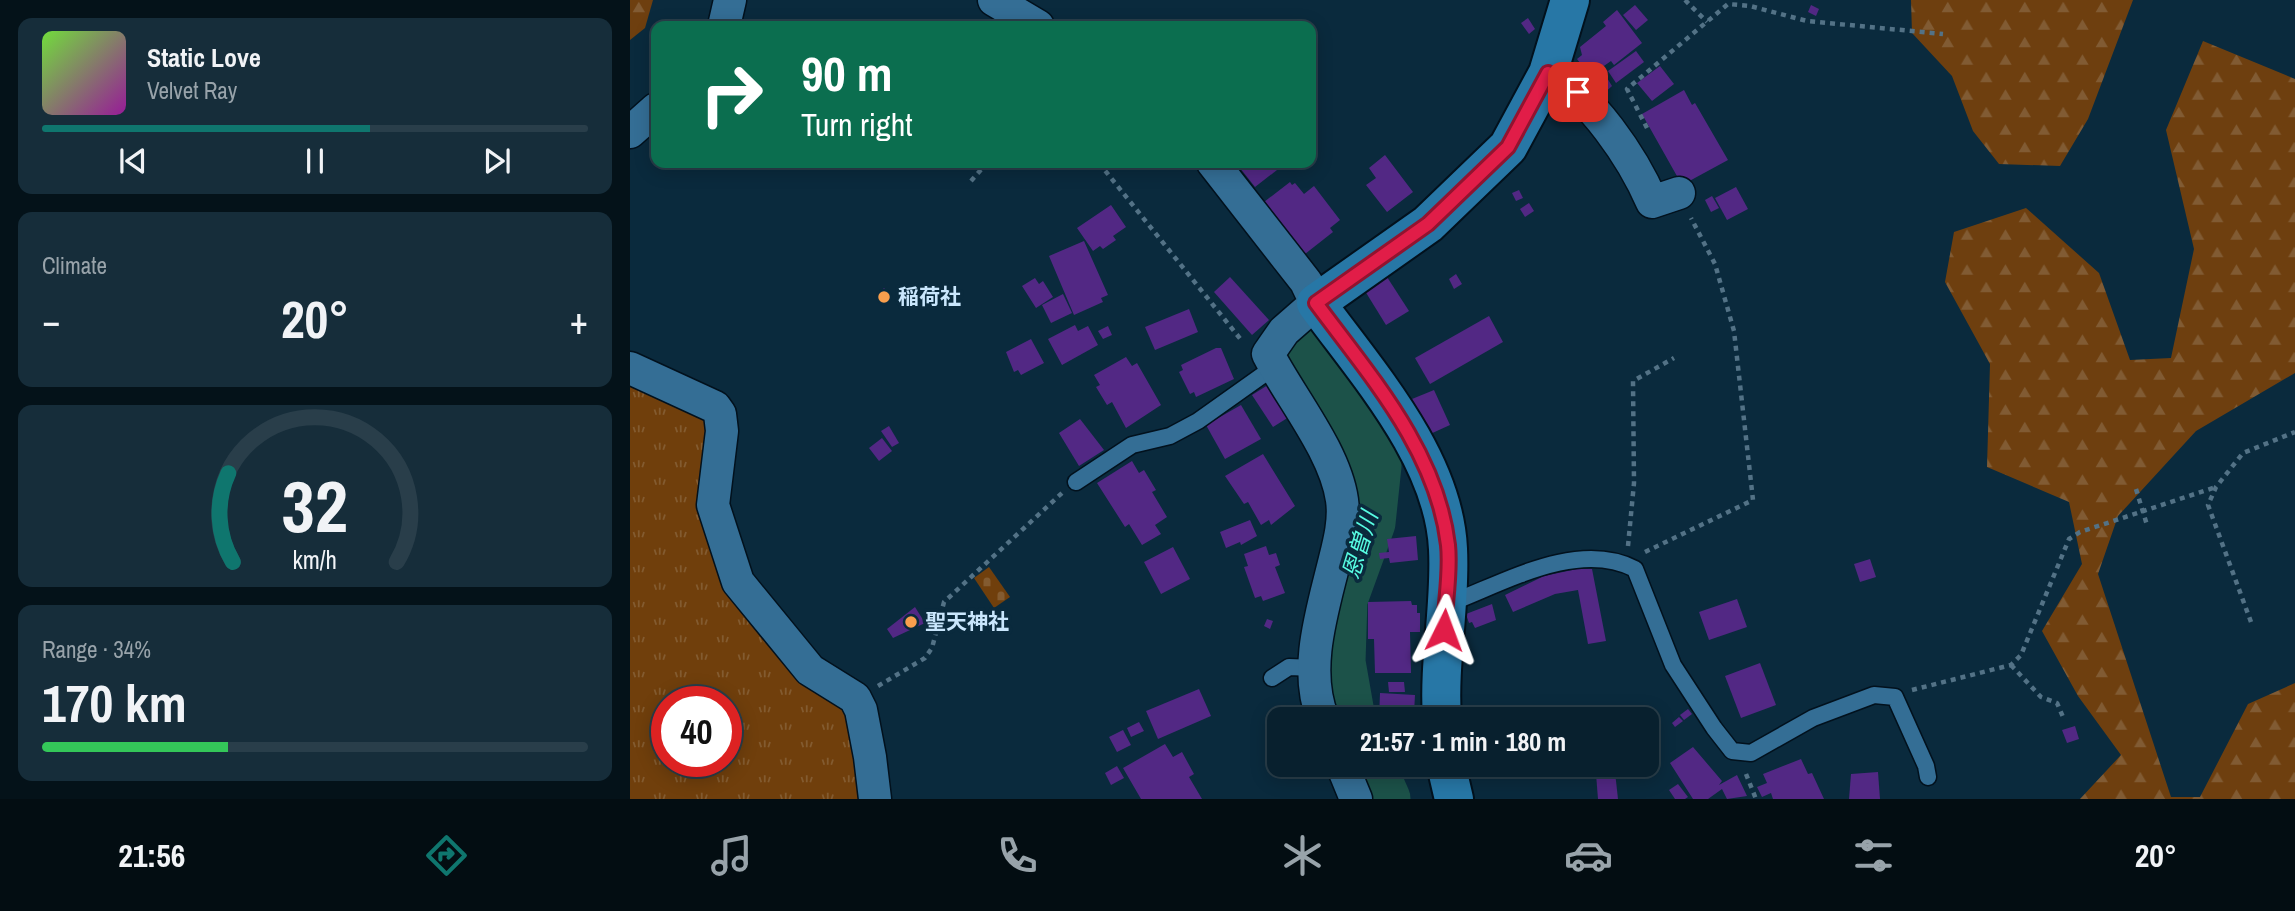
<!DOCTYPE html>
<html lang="en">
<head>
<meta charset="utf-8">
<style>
	:root { --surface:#08202e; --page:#162d3a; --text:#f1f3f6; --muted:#98a3aa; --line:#293e4a; --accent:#0f766e }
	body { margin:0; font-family:"Archivo Narrow","Noto Sans JP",sans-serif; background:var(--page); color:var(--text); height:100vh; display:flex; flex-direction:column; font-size:26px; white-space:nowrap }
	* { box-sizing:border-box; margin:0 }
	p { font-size:23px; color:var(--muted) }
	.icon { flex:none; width:38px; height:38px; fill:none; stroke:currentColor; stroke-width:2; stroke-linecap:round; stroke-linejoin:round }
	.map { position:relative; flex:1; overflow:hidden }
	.panel { display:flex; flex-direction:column; gap:18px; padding:18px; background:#041219; width:630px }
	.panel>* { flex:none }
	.top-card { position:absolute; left:21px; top:21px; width:665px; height:147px; border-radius:14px; box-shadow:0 4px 18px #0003,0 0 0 2px var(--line); background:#0b6e4f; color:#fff; overflow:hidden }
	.speed { position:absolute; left:21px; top:686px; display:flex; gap:14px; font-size:35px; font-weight:700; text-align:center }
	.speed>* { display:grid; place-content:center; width:91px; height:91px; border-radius:50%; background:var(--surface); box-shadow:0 4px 18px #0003,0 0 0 2px var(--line); line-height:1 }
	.speed .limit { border:10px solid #d22; background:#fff; color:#111 }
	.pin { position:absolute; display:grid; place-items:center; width:60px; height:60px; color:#fff; margin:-30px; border-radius:14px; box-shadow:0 4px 10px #0006 }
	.me { position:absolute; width:77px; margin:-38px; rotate:3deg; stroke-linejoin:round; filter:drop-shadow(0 0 5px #0008) }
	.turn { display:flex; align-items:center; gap:24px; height:147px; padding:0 35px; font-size:32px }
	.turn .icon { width:91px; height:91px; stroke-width:2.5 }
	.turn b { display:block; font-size:49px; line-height:60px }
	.big { font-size:52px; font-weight:700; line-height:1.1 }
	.panel .card { flex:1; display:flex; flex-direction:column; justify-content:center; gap:10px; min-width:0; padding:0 24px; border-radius:14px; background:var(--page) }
	.panel .dial { align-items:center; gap:0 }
	.dial svg { height:182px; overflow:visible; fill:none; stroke:var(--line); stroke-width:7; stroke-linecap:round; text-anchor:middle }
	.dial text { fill:var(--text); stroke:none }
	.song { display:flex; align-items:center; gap:21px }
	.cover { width:84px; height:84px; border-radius:10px; background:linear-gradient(135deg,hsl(100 70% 55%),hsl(300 70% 35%)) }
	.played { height:7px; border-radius:4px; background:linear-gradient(90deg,var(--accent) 60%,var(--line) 60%) }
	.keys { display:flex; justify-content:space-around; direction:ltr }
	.heat { display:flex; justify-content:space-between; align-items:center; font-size:38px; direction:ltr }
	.charge { height:10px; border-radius:5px; background:linear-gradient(90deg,#34c759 34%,var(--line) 0) }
	.trip { position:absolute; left:637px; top:707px; width:392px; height:70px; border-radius:14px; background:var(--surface); box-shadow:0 4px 18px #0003,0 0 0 2px var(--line); font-weight:700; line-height:70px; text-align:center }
	.tabs { display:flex; height:112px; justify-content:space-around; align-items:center; background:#030d12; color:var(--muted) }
	.tabs .icon { width:49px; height:49px }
	.tabs .on { color:var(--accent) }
	.tabs b { font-size:32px; color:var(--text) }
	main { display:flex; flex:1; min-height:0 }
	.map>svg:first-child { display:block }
</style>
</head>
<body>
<main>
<section class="panel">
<div class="card">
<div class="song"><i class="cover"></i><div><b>Static Love</b><p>Velvet Ray</p></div></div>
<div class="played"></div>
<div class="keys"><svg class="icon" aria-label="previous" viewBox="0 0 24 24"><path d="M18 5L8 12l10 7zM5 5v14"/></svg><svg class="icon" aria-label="pause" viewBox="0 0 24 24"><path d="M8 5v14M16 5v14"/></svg><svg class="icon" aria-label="next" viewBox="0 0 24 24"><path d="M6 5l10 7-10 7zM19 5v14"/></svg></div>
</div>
<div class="card"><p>Climate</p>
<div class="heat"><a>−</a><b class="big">20°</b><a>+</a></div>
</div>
<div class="card dial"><svg viewBox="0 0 100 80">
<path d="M14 69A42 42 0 1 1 86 69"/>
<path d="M14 69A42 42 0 0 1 12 30" stroke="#0f766e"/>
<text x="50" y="56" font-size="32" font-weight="700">32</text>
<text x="50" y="72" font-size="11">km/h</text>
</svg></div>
<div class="card"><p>Range · 34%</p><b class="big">170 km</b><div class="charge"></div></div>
</section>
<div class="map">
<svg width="1665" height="799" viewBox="0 0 1665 799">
	<defs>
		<pattern id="forest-firs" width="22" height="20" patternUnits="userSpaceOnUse" patternTransform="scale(1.75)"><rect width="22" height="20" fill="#6e3f0f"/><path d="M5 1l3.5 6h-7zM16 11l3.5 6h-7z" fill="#815b33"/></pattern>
		<pattern id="cemetery-stones" width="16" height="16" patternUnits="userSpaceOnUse" patternTransform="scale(1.75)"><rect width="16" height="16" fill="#703f0c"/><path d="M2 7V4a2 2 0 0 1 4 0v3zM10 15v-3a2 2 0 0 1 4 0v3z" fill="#835b30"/></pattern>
		<pattern id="park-tufts" width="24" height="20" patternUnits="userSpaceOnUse" patternTransform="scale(1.75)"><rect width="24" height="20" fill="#703f0c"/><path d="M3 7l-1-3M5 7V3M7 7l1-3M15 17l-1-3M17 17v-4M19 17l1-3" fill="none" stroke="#835b30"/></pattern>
	</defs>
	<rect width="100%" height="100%" fill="#0a2a3d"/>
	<!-- forest -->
	<g fill="url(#forest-firs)">
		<polygon points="0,0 23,0 15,28 0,40"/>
		<polygon points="1281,0 1503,0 1458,119 1430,166 1369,164 1343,131 1322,76 1282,33"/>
		<polygon points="1573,41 1665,79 1665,373 1566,431 1488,516 1468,574 1541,797 1570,797 1618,704 1665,683 1665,799 1450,799 1491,755 1448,696 1412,631 1452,564 1439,502 1357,467 1360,364 1315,282 1324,232 1396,208 1469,273 1500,360 1541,358 1564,249 1536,130"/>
	</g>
	<!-- cemetery -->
	<polygon fill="url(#cemetery-stones)" points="359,567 380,597 364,608 344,578"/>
	<!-- park -->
	<path fill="url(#park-tufts)" fill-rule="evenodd" d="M0,375l82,38 -5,103 147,195 11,88h-235zM37,702h59v59h-59z"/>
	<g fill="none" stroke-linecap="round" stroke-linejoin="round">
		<!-- river -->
		<g stroke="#1c5249" stroke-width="49">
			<polyline points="673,348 747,466 741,523 713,600 711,662 721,719"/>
			<polyline points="741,765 756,799"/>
		</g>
	</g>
	<!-- building -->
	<g fill="#522884">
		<polygon points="1005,5 1018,20 1006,30 993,15"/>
		<polygon points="1181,5 1189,9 1186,16 1178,12"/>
		<polygon points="987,10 1012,43 984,65 981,61 971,68 982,86 971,96 963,86 966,84 947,59 952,55 950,47 976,26 973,22"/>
		<polygon points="898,18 905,29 899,34 891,23"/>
		<polygon points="1006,51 1014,62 986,83 978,71"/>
		<polygon points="1030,66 1044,84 1022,101 1007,83"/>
		<polygon points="1054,90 1062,105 1065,103 1098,160 1052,185 1012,114"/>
		<polygon points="755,155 783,192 757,212 736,185 746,178 739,168"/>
		<polygon points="606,163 656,163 625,187"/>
		<polygon points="660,182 662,185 665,183 674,194 684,186 710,220 700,228 703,232 675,254 634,202"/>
		<polygon points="1106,187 1118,209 1097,220 1085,198"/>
		<polygon points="889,190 893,198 886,201 882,193"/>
		<polygon points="1082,196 1089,208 1081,212 1075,200"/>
		<polygon points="899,203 904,211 895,217 890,209"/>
		<polygon points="481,205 496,227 483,236 486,240 473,249 470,246 463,251 447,228"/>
		<polygon points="454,241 478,295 471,298 473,302 444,315 419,256"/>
		<polygon points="826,274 832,284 824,289 819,279"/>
		<polygon points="600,277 639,320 622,335 584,292"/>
		<polygon points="757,277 779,311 756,325 735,291"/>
		<polygon points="405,278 409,284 413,281 423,297 406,308 392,286"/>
		<polygon points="254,288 260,294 253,300 248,294"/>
		<polygon points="433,294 442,313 421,323 412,305"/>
		<polygon points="559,309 568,332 525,350 515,327"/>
		<polygon points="859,316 873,342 800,384 785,358"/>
		<polygon points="445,325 448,331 458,326 468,345 432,365 418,339"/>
		<polygon points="478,326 482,335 473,339 468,331"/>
		<polygon points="401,339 414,363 391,375 388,370 384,372 376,352"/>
		<polygon points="586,348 591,348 604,379 566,397 564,392 560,394 549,372 553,370 551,365"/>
		<polygon points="496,357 502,366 507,363 531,405 496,428 482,402 477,405 466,387 470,385 464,375"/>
		<polygon points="638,385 659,417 643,427 622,395"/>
		<polygon points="804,390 820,425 798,435 782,399"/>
		<polygon points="611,405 631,439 595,459 576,425"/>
		<polygon points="450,419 474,450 449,466 429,433"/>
		<polygon points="259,426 269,443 262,447 251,431"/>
		<polygon points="252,438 262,451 249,461 239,448"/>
		<polygon points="633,454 665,506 641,525 639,520 631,525 618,502 614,504 595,476"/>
		<polygon points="502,461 509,473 514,470 526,490 522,492 537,517 525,525 531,534 512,545 499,524 495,527 467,483"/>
		<polygon points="620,520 627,536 611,545 610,542 596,548 590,532"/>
		<polygon points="786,536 788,560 760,563 759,558 750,559 749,553 759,552 757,539"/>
		<polygon points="636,546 639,555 646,553 650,565 645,567 655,593 633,601 631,596 625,598 614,567 618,566 614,554"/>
		<polygon points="543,547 560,579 531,594 514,562"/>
		<polygon points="1240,559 1246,577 1230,582 1224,564"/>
		<polygon points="947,569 962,569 976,641 958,644 948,590 925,594 883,612 875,595 914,576"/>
		<polygon points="1107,599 1117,627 1079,640 1069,612"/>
		<polygon points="781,601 782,605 787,605 787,613 790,613 790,632 780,632 781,673 745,673 744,639 738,639 738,602"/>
		<polygon points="862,604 866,620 845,628 842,622 839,623 836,614"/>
		<polygon points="285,607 295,623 263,638 257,629"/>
		<polygon points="637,619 643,621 640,629 634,626"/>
		<polygon points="1130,663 1146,705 1111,718 1095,676"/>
		<polygon points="758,682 774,682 775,692 759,692"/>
		<polygon points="569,689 581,716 528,739 516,711"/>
		<polygon points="750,693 785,695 784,713 788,713 788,719 749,719"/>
		<polygon points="1058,709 1062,714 1054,720 1050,715"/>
		<polygon points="1049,717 1053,721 1045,727 1042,723"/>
		<polygon points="509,722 514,731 501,737 497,728"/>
		<polygon points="1445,726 1449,739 1437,743 1432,730"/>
		<polygon points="493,730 501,745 487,752 479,737"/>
		<polygon points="535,744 543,757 552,752 564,774 559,777 572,799 511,799 493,768"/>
		<polygon points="1063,747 1092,781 1089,785 1107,775 1117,796 1097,799 1092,789 1078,799 1063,799 1040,763"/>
		<polygon points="1171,759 1178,774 1182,773 1194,799 1143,799 1141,793 1132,797 1127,787 1137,783 1133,774"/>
		<polygon points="487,766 494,778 481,785 475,773"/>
		<polygon points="985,772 988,799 968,799 966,774"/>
		<polygon points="1248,772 1250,799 1219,799 1221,774"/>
		<polygon points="1048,784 1058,797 1055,799 1045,799 1039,790"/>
	</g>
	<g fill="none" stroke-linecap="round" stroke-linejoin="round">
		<defs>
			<g id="lane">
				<polyline points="446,482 502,445 540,436 568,421 644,367"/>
				<path d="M818,604c54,-20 129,-65 187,-35l38,96 41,63 18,23 19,2 62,-35 61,-23 21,2 31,69 2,11"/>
				<polyline points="642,678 659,667 684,668"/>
			</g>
			<g id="street">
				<polyline points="364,0 408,26"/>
				<polyline points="94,26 100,0"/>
				<path d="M918,73c43,22 85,85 104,129l27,-9"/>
				<polyline points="0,132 26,109"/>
				<path d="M583,163l93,119 10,21 -32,28 -16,23c22,43 67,97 74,146 3,21 -3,43 -8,63 -12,49 -31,107 -11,156"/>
				<polyline points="0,368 85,407 90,414 92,431 83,505 108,582 180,670 225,698 231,710 240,757 245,799"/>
				<polyline points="712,765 726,799"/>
			</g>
			<g id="secondary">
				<path d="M812,719c-4,-57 9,-114 6,-170 -4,-91 -81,-176 -132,-246l112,-79 80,-77 40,-74 22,-73"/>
				<polyline points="816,765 824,799"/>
			</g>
		</defs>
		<!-- lane casing -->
		<use href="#lane" stroke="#02111d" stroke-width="19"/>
		<!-- street casing -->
		<use href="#street" stroke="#02111d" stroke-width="35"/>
		<!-- secondary casing -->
		<use href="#secondary" stroke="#02111d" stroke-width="42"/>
		<!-- path -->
		<g stroke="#537286" stroke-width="4.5" stroke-dasharray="5 5" stroke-linecap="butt">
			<polyline points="1055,0 1077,22"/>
			<polyline points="1017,128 997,89 1098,4 1120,6 1177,21 1313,34"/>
			<polyline points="469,163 612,341"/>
			<polyline points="341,181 357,163"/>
			<polyline points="1506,489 1517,525"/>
			<polyline points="998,546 1004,483 1003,381 1044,358"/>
			<polyline points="1015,552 1123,500 1104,331 1085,264 1061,218"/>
			<polyline points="1621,622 1578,505 1586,487 1613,453 1665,432"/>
			<polyline points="1381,665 1411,697 1427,703 1433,717"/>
			<polyline points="248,686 295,658 302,648 314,602 432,493"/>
			<polyline points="1282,690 1381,665 1391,655 1439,539 1450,532 1586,487"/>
			<polyline points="1116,774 1126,799"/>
		</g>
		<!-- lane -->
		<use href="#lane" stroke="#346e95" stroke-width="16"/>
		<!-- street -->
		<use href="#street" stroke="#346e95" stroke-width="32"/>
		<!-- secondary -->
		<use href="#secondary" stroke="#2777a6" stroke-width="38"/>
	</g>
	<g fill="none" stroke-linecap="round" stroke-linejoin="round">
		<defs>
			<path id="route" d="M814,630c1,-27 7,-58 4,-85 -11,-94 -78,-169 -132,-242l112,-79 80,-77 40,-74 30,19"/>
		</defs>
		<!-- route casing -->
		<use href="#route" stroke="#92132f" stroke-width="18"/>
		<!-- route -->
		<use href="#route" stroke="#e11d48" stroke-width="12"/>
	</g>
	<!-- markers -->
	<g fill="#f99f4d" stroke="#0a2a3d" stroke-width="2.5">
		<circle cx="254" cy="297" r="7"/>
		<circle cx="281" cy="622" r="7"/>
	</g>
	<g text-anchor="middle" stroke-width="7" stroke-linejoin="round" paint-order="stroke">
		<!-- poi labels -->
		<g font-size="21" font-weight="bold" fill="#c9e6fc" stroke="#0a2a3d" text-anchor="start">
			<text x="268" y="304">稲荷社</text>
			<text x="295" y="629">聖天神社</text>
		</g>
		<!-- water labels -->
		<g font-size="23" font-style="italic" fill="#57fce2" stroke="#0a2a3d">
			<text transform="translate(730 545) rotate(-73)" y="8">恩曽川</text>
		</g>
	</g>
</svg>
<div class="speed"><div class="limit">40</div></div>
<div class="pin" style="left:948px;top:92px;background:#d93025"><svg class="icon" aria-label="arrive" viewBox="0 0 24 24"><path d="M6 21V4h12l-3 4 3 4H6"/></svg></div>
<svg class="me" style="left:814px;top:630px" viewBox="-20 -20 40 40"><path d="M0-17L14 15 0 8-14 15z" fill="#e11d48" stroke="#fff" stroke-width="4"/></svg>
<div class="trip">21:57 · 1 min · 180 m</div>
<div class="top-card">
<div class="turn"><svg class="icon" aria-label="right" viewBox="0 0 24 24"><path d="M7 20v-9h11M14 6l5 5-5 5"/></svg><div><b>90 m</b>Turn right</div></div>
</div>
</div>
</main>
<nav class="tabs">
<b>21:56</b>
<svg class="icon on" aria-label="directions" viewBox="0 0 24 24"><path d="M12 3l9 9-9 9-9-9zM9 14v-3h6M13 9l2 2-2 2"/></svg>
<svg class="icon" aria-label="music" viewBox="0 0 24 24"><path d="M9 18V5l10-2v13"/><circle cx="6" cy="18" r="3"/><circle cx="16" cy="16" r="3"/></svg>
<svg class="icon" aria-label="phone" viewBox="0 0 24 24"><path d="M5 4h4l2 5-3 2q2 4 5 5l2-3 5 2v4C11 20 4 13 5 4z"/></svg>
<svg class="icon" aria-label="climate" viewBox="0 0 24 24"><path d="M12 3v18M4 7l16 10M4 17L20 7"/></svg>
<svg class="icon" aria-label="car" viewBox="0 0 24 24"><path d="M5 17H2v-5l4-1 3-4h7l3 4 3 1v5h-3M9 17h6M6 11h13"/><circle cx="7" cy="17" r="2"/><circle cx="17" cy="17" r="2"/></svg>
<svg class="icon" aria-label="filters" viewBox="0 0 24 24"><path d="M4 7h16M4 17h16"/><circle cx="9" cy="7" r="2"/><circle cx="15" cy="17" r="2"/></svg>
<b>20°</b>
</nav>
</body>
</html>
